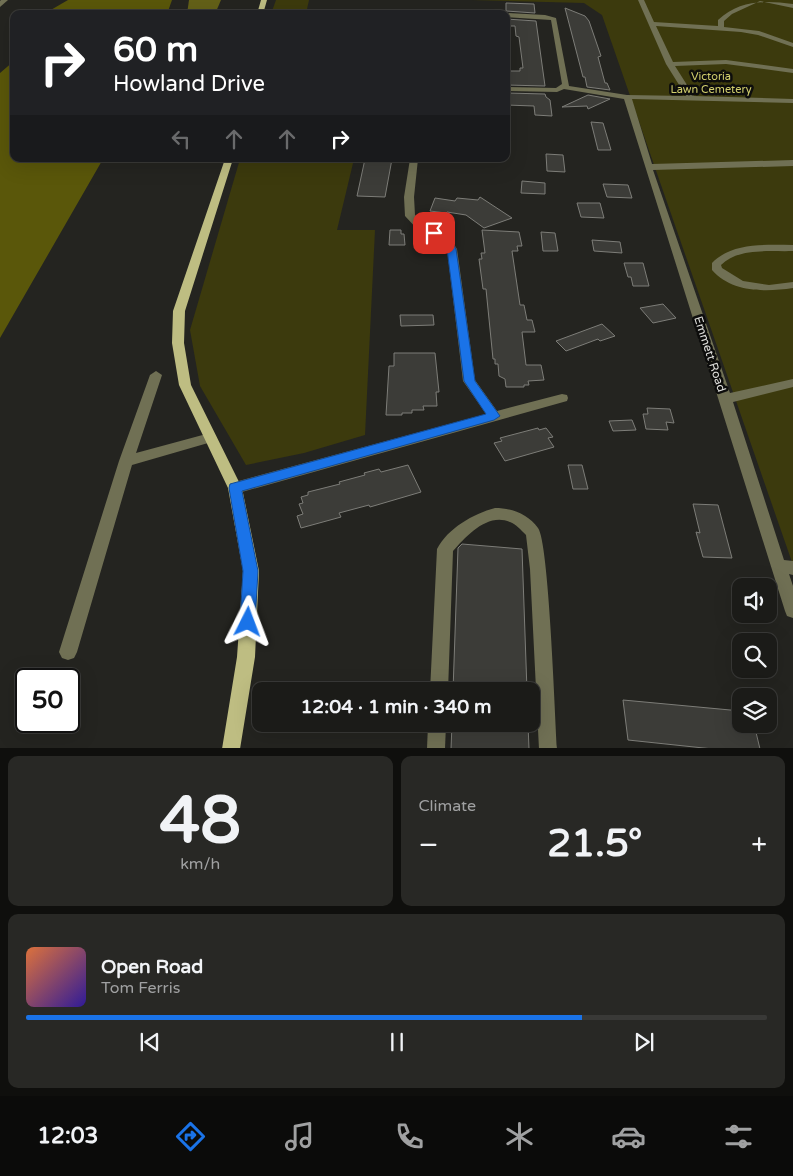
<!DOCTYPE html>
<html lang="en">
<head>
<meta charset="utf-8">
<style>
	:root { --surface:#1b1b18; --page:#282825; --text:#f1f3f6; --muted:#a0a1a2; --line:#393937; --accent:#1a73e8 }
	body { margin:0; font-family:"Varela Round",sans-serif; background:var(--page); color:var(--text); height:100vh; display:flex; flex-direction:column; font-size:19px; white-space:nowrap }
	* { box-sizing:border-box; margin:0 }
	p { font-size:16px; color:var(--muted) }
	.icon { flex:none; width:28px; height:28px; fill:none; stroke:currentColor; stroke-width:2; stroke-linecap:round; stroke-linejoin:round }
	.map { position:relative; height:748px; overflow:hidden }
	.sheet { display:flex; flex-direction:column; gap:8px; padding:8px; background:#0f0f0d; flex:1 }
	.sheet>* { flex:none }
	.banner { position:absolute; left:10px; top:10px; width:500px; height:152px; border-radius:10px; box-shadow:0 5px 20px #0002,0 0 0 1px var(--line); background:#202124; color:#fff; overflow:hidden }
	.fabs { position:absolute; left:732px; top:578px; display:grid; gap:10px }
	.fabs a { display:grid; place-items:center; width:45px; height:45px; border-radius:10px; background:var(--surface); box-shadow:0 5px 20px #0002,0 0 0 1px var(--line); font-size:25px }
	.speed { position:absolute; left:15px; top:668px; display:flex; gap:10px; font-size:25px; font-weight:700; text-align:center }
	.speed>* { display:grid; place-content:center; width:65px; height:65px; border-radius:50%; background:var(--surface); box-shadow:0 5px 20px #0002,0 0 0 1px var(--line); line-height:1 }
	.speed .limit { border:2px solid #111; border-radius:8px; background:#fff; color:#111 }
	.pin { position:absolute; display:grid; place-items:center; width:42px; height:42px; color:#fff; margin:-21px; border-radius:10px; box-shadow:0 2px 8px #0006 }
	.me { position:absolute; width:55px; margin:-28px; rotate:3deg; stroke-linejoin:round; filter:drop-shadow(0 0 4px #0008) }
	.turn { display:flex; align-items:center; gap:18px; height:105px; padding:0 20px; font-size:22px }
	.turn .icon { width:65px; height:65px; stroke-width:2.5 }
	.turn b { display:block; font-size:35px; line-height:42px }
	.lanes { display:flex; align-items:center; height:48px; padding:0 20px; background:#0003; justify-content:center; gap:25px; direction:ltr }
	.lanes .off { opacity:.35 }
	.big { font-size:38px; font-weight:700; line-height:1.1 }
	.sheet .widget { flex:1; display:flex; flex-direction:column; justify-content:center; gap:8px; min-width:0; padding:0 18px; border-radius:10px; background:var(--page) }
	.sheet .dial { align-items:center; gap:0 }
	.dial b { font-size:65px; line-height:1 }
	.song { display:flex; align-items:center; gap:15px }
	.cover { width:60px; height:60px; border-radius:8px; background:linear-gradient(135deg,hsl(20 70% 55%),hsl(250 70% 35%)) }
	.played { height:5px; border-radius:2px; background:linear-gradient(90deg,var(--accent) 75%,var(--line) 75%) }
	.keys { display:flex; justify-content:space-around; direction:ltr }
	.heat { display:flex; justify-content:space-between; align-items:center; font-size:28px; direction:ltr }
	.sheet .tiles { flex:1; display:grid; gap:8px; grid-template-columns:1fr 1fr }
	.widget:last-child { grid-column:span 2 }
	.trip { position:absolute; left:252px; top:682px; width:288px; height:50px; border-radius:10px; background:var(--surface); box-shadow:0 5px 20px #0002,0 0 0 1px var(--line); font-weight:700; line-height:50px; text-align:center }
	.menu { display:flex; height:80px; justify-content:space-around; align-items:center; background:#0b0b0a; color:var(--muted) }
	.menu .icon { width:35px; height:35px }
	.menu .on { color:var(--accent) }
	.menu b { font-size:22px; color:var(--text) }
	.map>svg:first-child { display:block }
</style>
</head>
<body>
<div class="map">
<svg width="793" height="749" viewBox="0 0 793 749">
	<rect width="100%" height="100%" fill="#242420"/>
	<!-- green -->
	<g fill="#3c3a0d">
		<polygon points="276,0 309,0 306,14 271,14"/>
		<polygon points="471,0 793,0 793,565 602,15 584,3"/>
		<polygon points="240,159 354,159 337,230 375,230 365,435 304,453 246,465 200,386 190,330"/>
	</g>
	<!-- forest -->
	<polygon fill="#636018" points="189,0 221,0 215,14 187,14"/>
	<!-- water -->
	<g fill="#5a570a">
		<polygon points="68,0 172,0 167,14 49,14 49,11"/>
		<polygon points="14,61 14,159 103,159 0,338 0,73"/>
	</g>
	<!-- building -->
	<g fill="#3c3c38" stroke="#7d7d78">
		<polygon points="506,3 534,4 535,13 506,11"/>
		<polygon points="565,8 585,16 589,21 601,56 598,57 605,83 607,83 610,90 587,87 585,77 583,77"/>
		<polygon points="506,19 536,21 545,86 506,85 506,71 520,71 520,68 523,68 519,37 516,36 515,26 506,26"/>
		<polygon points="506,93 545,94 546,97 550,100 552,116 535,115 534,106 506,105"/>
		<polygon points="588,95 610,99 588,109 587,106 562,107"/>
		<polygon points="591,122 603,123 611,150 598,150"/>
		<polygon points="546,154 563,155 565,172 547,171"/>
		<polygon points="365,159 392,159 385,197 357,196"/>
		<polygon points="522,181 545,183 545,194 521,193"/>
		<polygon points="603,184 628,185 632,198 607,197"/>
		<polygon points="480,197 512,218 484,228 466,215 447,212 446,213 430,211 435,198 455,201 457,198 478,200"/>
		<polygon points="577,203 600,203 604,218 581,217"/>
		<polygon points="390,230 401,230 401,234 404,234 405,245 389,245"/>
		<polygon points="482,230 519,232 522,246 517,246 518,251 512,251 520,305 524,305 527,320 532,320 535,332 522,332 526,365 541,365 544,380 528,381 529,385 524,385 524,387 506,387 505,379 499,376 498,364 495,364 495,359 493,359 486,289 483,289 479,259 482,259 481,253 485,253"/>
		<polygon points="541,232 555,233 558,251 543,251"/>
		<polygon points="592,240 620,242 622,253 594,251"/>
		<polygon points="624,263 643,263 649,286 633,286 631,277 628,277"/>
		<polygon points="663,304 676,318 653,323 640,308"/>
		<polygon points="400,315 433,315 434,325 401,326"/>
		<polygon points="602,324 615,336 600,341 598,339 566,351 556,341"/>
		<polygon points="394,353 435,353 439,392 436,392 437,406 423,406 424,410 412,410 412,413 402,413 402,415 386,415 389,366 394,366"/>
		<polygon points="647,408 670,409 674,423 666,422 668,430 646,429 643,414 648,414"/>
		<polygon points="632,420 636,430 613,431 609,421"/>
		<polygon points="538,428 539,430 546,428 553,437 548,438 554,447 505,461 494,443 502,441 500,438"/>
		<polygon points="408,465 421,492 370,507 369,505 339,513 341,517 301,528 297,516 303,514 299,504 303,503 301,497 308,495 308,492 340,484 339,482 365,475 364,473 379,469 381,472"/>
		<polygon points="568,465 582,465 588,489 573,489"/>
		<polygon points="693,504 718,505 732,558 703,557 696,532 700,533"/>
		<polygon points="462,544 522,549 527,691 453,691 458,548"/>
		<polygon points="623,700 741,711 741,724 754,724 760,749 713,749 628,740"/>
		<polygon points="452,724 528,724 529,749 451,749"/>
	</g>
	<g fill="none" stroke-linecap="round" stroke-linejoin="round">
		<!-- minor -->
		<g fill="#707054" fill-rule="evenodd">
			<polygon points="1,0 8,0 0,7 0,1"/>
			<path d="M638,0h6l10,22 64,4v-6c22,-20 46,-20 75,-16v4l-33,-7 -28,13 -8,7v6l35,4 34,12v4l-35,-12 -17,-3 -85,-6 17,36 53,-2 67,9v4l-67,-9 -51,2 19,30 99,3v4l-161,-4 20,65 141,-4v6l-140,4 77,223 63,-14v8l-60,15 51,158 9,1v14l-4,-1 4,12v32l-6,-2 -2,-5 -161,-512 -60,-10 -7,3 -51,-1v-4l50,1 6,-4 -11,-64 -45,-3v-3h-2l2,-1 39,2 11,3 13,68 58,9 59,1 -20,-32z"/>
			<polygon points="389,9 459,12 462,14 353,14 363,10"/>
			<polygon points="410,159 418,159 414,197 415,215 427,227 448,235 457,249 475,380 497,411 562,394 567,395 568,398 567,401 235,494 230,492 228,488 230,484 235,482 486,414 463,381 447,249 440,239 419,231 405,216 404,197"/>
			<path d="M793,245v6c-23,1 -54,-4 -72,14l1,3 21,13 26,4 24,-3v6c-27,4 -61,5 -81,-18v-7c20,-21 54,-18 81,-18z"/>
			<polygon points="156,371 162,375 136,453 210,433 215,435 217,438 215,441 132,465 77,652 74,658 68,660 62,658 59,652 119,461 150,375"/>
			<path d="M495,508c17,0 33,6 43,20 11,14 17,190 19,221h-18l-9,-180 -4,-34c-5,-5 -10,-11 -16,-13 -22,-10 -44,14 -57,29l-5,140h-18l7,-142c11,-21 36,-35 58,-41z"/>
			<polygon points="428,724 446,724 445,749 427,749"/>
		</g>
		<!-- major -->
		<g fill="#bebd82" fill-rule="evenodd">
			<polygon points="261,0 267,0 263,14 257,14"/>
			<polygon points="225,159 233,159 185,311 184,343 191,385 242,488 259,571 255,657 240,749 222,749 237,657 243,571 228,488 179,385 172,343 173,311"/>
		</g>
	</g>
	<!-- route -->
	<polygon fill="#1a73e8" stroke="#114b97" points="434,230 448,235 456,249 475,381 500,416 494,420 242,491 258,571 255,622 253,627 248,629 242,627 240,622 243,571 229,488 230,484 486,414 464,381 447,249 441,239 431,235 431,231"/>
	<g text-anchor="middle" stroke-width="5" stroke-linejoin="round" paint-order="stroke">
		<!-- far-park labels -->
		<g font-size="11" fill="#d2cf6d" stroke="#0d0d0c">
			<text x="711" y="80">Victoria<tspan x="711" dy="13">Lawn Cemetery</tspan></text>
		</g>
		<!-- street labels -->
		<g font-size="12" fill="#ddddda" stroke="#0d0d0c">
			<text transform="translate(710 354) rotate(72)" y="4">Emmett Road</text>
		</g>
	</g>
</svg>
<div class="fabs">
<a><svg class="icon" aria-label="sound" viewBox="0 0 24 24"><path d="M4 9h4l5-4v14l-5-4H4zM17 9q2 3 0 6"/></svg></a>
<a><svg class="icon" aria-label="search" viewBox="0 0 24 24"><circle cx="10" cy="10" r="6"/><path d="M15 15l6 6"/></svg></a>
<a><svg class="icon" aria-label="layers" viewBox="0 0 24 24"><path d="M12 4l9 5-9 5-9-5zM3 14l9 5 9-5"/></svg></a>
</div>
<div class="speed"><div class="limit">50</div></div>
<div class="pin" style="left:434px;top:233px;background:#d93025"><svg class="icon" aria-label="arrive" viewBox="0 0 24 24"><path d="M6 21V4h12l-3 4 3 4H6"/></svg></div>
<svg class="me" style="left:248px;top:622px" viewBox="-20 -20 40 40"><path d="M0-17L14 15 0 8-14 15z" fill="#1a73e8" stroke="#fff" stroke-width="4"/></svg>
<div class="trip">12:04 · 1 min · 340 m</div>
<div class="banner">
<div class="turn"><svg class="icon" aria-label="right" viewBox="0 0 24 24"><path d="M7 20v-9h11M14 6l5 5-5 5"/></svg><div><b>60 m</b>Howland Drive</div></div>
<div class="lanes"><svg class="icon off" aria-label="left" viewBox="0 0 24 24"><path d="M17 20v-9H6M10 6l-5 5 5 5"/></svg><svg class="icon off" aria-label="ahead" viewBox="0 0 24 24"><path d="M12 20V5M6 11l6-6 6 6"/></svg><svg class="icon off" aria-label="ahead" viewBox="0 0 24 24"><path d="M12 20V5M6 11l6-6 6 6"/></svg><svg class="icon" aria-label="right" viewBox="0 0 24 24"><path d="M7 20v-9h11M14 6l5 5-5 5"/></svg></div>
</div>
</div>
<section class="sheet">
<div class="tiles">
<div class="widget dial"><b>48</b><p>km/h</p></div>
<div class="widget"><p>Climate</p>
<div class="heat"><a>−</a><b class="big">21.5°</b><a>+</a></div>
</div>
<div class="widget">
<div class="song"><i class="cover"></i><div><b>Open Road</b><p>Tom Ferris</p></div></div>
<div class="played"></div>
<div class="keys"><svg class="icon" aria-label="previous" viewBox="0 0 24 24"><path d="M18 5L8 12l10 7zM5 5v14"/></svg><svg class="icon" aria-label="pause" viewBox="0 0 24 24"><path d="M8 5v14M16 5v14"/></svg><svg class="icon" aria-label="next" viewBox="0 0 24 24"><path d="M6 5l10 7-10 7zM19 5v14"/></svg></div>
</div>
</div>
</section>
<nav class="menu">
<b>12:03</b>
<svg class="icon on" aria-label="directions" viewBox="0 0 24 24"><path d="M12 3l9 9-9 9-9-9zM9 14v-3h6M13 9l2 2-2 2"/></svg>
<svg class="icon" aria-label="music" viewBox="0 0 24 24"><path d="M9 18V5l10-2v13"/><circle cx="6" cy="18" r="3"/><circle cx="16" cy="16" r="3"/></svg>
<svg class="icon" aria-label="phone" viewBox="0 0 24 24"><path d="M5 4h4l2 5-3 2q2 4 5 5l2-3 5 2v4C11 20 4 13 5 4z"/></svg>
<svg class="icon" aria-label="climate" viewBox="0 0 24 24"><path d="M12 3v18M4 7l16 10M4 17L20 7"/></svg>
<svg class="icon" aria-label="car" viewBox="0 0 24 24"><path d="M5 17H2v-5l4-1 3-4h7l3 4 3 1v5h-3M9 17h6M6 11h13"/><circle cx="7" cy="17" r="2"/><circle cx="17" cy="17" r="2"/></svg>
<svg class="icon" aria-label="filters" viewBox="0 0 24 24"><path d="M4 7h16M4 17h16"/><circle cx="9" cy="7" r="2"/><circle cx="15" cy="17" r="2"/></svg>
</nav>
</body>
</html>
